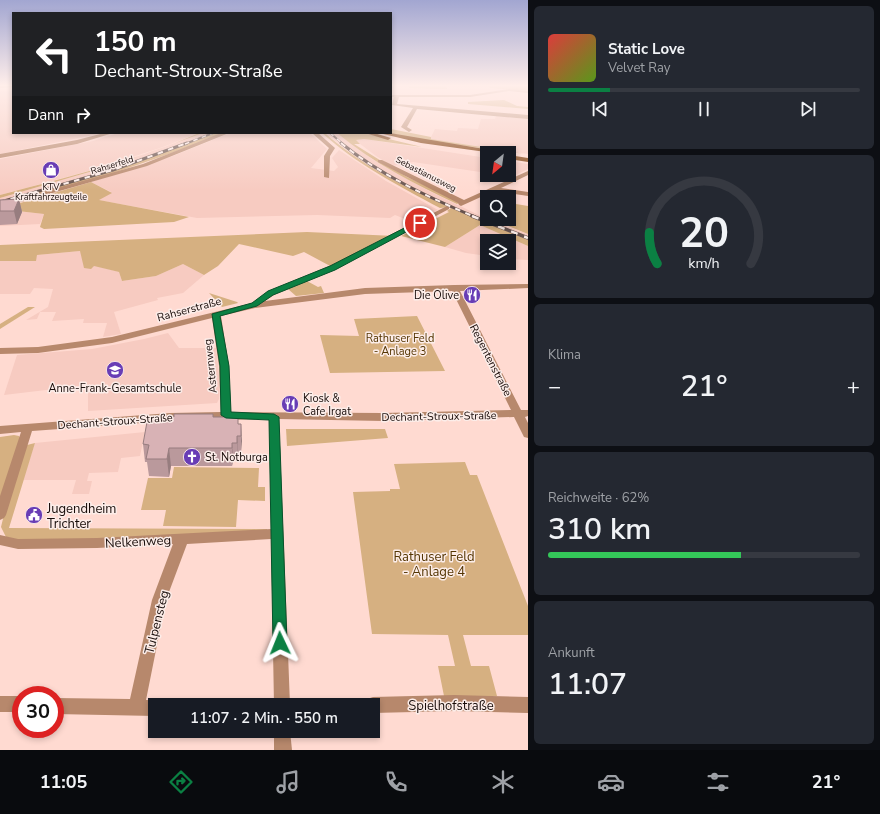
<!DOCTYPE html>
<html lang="de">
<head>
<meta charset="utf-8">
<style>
	:root { --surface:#171b24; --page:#242831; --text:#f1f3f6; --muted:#9ea1a6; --line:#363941; --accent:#0b8043 }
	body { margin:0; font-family:"Nunito Sans",sans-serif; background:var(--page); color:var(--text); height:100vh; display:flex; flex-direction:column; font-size:15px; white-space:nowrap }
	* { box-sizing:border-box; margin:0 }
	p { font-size:13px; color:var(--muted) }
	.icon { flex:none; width:22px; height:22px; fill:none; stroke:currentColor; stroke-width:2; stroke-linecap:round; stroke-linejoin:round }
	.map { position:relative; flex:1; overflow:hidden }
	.drawer { display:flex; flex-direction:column; gap:6px; padding:6px; background:#0d0f14; width:352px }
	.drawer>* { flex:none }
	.guide { position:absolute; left:12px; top:12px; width:380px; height:122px; border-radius:0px; box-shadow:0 2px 6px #0003; background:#202124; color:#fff; overflow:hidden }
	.needle { width:26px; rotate:209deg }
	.controls { position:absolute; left:480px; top:146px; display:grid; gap:8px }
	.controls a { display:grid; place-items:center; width:36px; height:36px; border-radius:0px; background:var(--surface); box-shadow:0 2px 6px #0003; font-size:20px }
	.speed { position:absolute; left:12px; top:686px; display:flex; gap:8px; font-size:20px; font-weight:700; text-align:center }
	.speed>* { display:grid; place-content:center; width:52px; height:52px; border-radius:50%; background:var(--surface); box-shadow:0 2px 6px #0003; line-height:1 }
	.speed .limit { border:6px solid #d22; background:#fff; color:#111 }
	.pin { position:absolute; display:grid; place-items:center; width:34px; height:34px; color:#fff; margin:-17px; border:2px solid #fff; border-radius:50%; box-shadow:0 1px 4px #0007 }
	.me { position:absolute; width:44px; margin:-22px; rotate:358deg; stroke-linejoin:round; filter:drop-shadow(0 0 3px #0008) }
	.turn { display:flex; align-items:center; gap:14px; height:84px; padding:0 16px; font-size:18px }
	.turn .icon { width:52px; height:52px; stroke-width:2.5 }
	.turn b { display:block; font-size:28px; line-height:34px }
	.then { display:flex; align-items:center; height:38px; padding:0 16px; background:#0003; gap:8px; font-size:15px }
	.big { font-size:30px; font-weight:600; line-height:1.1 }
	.drawer .tile { flex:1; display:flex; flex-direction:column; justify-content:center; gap:6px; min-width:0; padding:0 14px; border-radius:6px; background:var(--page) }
	.drawer .dial { align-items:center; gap:0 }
	.dial svg { height:104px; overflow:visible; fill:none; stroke:var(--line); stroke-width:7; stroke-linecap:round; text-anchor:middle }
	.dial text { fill:var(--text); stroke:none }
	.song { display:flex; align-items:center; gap:12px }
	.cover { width:48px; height:48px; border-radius:6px; background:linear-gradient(135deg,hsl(0 70% 55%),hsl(90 70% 35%)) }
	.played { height:4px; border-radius:2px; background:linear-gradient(90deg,var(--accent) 20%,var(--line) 20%) }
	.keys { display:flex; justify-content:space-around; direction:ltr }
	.heat { display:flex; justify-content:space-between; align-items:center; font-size:22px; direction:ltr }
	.charge { height:6px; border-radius:3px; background:linear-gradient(90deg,#34c759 62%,var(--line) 0) }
	.trip { position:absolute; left:148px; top:698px; width:232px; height:40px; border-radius:0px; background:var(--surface); box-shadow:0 2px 6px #0003; font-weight:600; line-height:40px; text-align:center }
	.dock { display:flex; height:64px; justify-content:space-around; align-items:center; background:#090b0e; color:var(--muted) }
	.dock .icon { width:28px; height:28px }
	.dock .active { color:var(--accent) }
	.dock b { font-size:18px; color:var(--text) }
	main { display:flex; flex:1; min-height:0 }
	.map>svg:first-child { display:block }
</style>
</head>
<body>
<main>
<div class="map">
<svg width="528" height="750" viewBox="0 0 528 750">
	<rect width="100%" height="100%" fill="#ffdad1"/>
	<!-- built -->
	<g fill="#f7cbc1">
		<polygon points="0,91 13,91 13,133 103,133 0,154"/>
		<polygon points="496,116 528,119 528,154 430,139 435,129 457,131 458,128 478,129 481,119 495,119"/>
		<polygon points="118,133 199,133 163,147 92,170 0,195 0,159 93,141"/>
		<polygon points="203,133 215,133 123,167 0,203 0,198 120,163"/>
		<polygon points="230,133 310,133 327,149 311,168 334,171 338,167 332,158 339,150 386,181 438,210 413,222 395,215 390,218 317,215 197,218 98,200 111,192 91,182 173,156"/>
		<polygon points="325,133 337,133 372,159 427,190 487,219 528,234 528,240 417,192 361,160"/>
		<polygon points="364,139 487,158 487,173 413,162 392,166 376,156 355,140"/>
		<polygon points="509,161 528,164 528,169 510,178 499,175 509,175"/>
		<polygon points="0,209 44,214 40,224 0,226"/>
		<polygon points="480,225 528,246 528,260 509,259 509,241 487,241 487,256 466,253 445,247"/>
		<polygon points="80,251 93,265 119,272 122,281 156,276 183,264 204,275 183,293 157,298 158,300 114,312 121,334 103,337 107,323 83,323 84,319 52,321 56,312 40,312 37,319 26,320 48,307 53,289 34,288 30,294 0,294 0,261 35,261 37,255"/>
		<polygon points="168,333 179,348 216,348 220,385 219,399 217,403 88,411 88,385 4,395 17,355 92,349 144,339"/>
		<polygon points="145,432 140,456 121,458 118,472 89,473 87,481 92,481 89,494 72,494 76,480 23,480 35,443"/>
	</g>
	<!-- green -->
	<g fill="#d6b081">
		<polygon points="404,85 446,85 447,89 409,88 409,86"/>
		<polygon points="488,85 528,85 528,91 490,88"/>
		<polygon points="504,100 517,106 528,107 528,109 468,104 468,102"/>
		<polygon points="391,129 431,137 431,139 525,154 429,141 388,133 391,133"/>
		<path d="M199,133h4l-83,30 -120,35v-3c67,-18 136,-34 199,-62z"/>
		<path d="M215,133h8c-73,30 -146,53 -223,70l123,-36z"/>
		<path d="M322,133h3c36,32 80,54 124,74l-9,1c-41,-22 -82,-43 -118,-75z"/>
		<path d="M337,133h27l58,14 -58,-8 -8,1 4,4h-6l53,33 54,25 -4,2c-42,-20 -84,-41 -120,-71z"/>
		<polygon points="91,182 112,193 99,200 189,217 174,222 44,229 40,227 44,214 0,209"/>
		<polygon points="516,204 528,206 528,234 491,219 509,219 509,208"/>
		<polygon points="451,208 528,240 528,246 480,225 445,247 401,236 449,212 447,211"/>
		<polygon points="307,232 395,236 332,267 304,252 293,256 239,244 218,266 204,275 183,264 156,276 122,281 119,272 94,266 91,269 84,268 80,251 37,255 36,261 0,261 0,245"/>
		<polygon points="307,281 318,287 321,286 324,293 296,296 288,289"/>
		<polygon points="209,293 237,302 238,303 222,307"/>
		<polygon points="28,307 35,307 0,329 0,324"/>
		<polygon points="417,316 445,371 330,373 320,335 359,336 354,319"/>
		<polygon points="286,429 385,429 388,438 287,446"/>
		<polygon points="14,435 19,436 21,440 0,499 0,437"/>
		<polygon points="35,443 9,528 267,529 267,531 72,540 19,540 6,537 1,527 11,486 27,445"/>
		<polygon points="465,462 470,475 477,475 528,606 528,635 463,635 471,666 489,666 497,696 444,696 438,666 455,666 448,635 372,634 353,492 390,491 390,489 400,489 394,464"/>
		<polygon points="174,467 259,468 258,487 265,487 265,501 238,500 236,527 163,526 166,510 141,510 148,478 172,478"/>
	</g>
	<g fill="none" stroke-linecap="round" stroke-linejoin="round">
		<!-- minor -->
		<g fill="#b7886c" fill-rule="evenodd">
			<polygon points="13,85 13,87 0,88 0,86"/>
			<polygon points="391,85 394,85 391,90"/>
			<polygon points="509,89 528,91 528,93 509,91 470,97 399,97 397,104 528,115 528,119 417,109 407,127 412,130 409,132 401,127 413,108 392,105 394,97 391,97 391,95 470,95"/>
			<polygon points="104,133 113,133 77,144 0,158 0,154 77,140"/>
			<polygon points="221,133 229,133 147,166 0,208 0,204 143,164"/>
			<polygon points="312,133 318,133 335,148 330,156 329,178 324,177 324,156 329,148"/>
			<polygon points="378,160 382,160 464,200 528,171 528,175 501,188 528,192 528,196 494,191 461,206 459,205 458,203 378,162"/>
			<path d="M447,206l2,1v2l-114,61 -61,25 -9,6 100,-13 89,-3 74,-1v4l-68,3 61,119h7v6l-3,1 3,6v15l-4,-1 -10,-20 -131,4 -104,-2 11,286h-16l-3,-166 -84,5 -21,56 -20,100h9l6,2 1,3h-7v11l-100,-2v-16l75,1 22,-99 21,-56 -76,4 -79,1 -18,-4v-10l18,4 79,-1 174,-9 -2,-110 -99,2 -138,10 -26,84 -2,3 -4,2v-24l21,-64 -21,2v-8l170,-13 51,-1 -2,-46 -7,-48 -100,25 -74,10 -38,1v-6l38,-1 74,-10 140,-34 16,-12 61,-25zM452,291l59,119 -128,3 -152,-1 -2,-46 -8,-50 34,-8 110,-14z"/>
			<polygon points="454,695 528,697 528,713 454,711 373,713 373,705 365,705 367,699 373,697"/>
			<rect x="0" y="696" width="21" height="16"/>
			<polygon points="274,731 290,731 292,750 274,750"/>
		</g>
		<!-- major -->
		<g fill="#80400e" fill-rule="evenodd">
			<polygon points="365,133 374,133 391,138 388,140"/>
			<polygon points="379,133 390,133 508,153 493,153 421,143"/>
			<polygon points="509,155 528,158 528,162 509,159"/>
		</g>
		<defs>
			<g id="rail-far2">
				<polyline points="330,133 343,144"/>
				<polyline points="185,144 213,133"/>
			</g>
			<g id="rail-far1">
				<path d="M341,143c39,32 87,54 134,74"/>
				<polyline points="0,202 113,170 187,143"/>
			</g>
			<polyline id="rail" points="472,216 528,238"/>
		</defs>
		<!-- rail-far2 casing -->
		<use href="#rail-far2" stroke="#67534e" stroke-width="2"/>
		<!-- rail-far1 casing -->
		<use href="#rail-far1" stroke="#67534e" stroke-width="3"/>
		<!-- rail casing -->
		<use href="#rail" stroke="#67534e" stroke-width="3.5"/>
		<!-- rail-far2 -->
		<use href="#rail-far2" stroke="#fcede9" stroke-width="1.5" stroke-dasharray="4.5" stroke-linecap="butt"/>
		<!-- rail-far1 -->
		<use href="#rail-far1" stroke="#fcede9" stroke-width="2" stroke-dasharray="5.5" stroke-linecap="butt"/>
		<!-- rail -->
		<use href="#rail" stroke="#fcede9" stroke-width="2.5" stroke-dasharray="7" stroke-linecap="butt"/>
	</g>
	<!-- wall -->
	<g fill="#ba999c">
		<polygon points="19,199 22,212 17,224 0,225 0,200"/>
		<polygon points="213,414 213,417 238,417 238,424 241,424 241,453 238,453 238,460 233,460 232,466 171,466 169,477 149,476 147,462 145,462 143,444 151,422 174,417"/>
	</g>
	<!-- shaded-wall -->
	<g fill="#977d7f">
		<polygon points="19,199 22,212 17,224 14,211"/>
		<polygon points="241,424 242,441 241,453"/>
		<polygon points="237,436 238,453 238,460 237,443"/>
		<polygon points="232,443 233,460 232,466"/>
		<polygon points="169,448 171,466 169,477 167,459"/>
	</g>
	<!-- building -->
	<g fill="#d8b2b5" stroke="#977d7f">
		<polygon points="19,199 14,211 0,211 0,200"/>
		<polygon points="174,414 213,414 213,417 238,417 238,424 241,424 241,436 237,436 237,443 232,443 232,448 169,448 167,459 146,459 149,445 143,444 147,422 151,422 152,417 174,417"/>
	</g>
	<!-- sky -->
	<linearGradient id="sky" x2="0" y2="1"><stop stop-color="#a2a6d1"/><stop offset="0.45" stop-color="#ffeeea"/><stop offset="1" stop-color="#ffeeea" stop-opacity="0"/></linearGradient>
	<rect width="528" height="190" fill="url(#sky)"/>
	<!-- route -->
	<polygon fill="#0b8043" stroke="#07532c" points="418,221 423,223 335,270 273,295 257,306 220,316 229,366 231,412 274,414 279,417 287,643 285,647 280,649 275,647 273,643 269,420 226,418 221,415 220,366 212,314 252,303 268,291 330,266"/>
	<!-- icons -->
	<defs>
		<symbol id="shop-disc" viewBox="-11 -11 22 22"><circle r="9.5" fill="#683db5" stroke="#fcede9"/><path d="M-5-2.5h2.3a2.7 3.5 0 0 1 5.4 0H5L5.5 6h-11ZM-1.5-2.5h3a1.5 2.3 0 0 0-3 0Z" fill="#fff"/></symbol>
		<symbol id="restaurant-disc" viewBox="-11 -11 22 22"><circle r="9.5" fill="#683db5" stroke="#fcede9"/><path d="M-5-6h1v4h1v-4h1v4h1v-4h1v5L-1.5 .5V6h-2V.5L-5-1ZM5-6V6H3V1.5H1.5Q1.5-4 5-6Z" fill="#fff"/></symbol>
		<symbol id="school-disc" viewBox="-11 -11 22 22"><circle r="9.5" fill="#683db5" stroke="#fcede9"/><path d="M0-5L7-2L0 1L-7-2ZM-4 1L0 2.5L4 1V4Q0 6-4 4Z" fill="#fff"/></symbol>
		<symbol id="church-disc" viewBox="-11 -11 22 22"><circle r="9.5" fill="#683db5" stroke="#fcede9"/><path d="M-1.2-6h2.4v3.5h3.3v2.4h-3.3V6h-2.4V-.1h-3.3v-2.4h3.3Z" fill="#fff"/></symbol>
		<symbol id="civic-disc" viewBox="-11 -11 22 22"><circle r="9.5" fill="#683db5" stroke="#fcede9"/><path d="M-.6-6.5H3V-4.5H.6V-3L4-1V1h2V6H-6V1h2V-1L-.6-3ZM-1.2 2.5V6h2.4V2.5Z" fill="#fff"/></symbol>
	</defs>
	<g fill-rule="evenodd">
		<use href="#shop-disc" x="41" y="160" width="20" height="20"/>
		<use href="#restaurant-disc" x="462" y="285" width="20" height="20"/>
		<use href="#school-disc" x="105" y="360" width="20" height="20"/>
		<use href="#restaurant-disc" x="280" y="394" width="20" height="20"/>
		<use href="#church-disc" x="182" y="447" width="20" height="20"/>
		<use href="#civic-disc" x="24" y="505" width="20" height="20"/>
	</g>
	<g text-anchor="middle" stroke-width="3" stroke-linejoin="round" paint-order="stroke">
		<!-- far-street labels -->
		<g font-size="9" fill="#180c09" stroke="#fcede9">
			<text transform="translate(112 165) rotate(-17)" y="3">Rahserfeld</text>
			<text transform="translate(426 174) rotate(27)" y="3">Sebastianusweg</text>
		</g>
		<!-- far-poi labels -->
		<g font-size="9" fill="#180c09" stroke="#fcede9">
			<text x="51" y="190">KTV<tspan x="51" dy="10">Kraftfahrzeugteile</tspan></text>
		</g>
		<!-- poi labels -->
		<g font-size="11" fill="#180c09" stroke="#fcede9" text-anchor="start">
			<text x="459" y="299" text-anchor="end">Die Olive</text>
			<text x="115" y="392" text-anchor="middle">Anne-Frank-Gesamtschule</text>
			<text x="303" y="402">Kiosk &amp;<tspan x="303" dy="13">Cafe Irgat</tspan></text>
			<text x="205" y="461">St. Notburga</text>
		</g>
		<!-- street labels -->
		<g font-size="11" fill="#180c09" stroke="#fcede9">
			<text transform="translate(189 309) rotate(-15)" y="4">Rahserstraße</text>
			<text transform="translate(491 360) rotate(63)" y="4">Regentenstraße</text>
			<text transform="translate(210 366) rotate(-96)" y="4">Asternweg</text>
			<text transform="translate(439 416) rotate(-1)" y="4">Dechant-Stroux-Straße</text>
			<text transform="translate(115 421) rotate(-4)" y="4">Dechant-Stroux-Straße</text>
		</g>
		<!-- park labels -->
		<g font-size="11" fill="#543502" stroke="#fcede9">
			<text x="400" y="342">Rathuser Feld<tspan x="400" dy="13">- Anlage 3</tspan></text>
		</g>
		<!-- near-poi labels -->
		<g font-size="13" fill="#180c09" stroke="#fcede9" text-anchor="start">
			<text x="47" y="513">Jugendheim<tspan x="47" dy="15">Trichter</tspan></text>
		</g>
		<!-- near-street labels -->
		<g font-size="13" fill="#180c09" stroke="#fcede9">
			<text transform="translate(138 541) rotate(-3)" y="5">Nelkenweg</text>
			<text transform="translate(156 622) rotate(-76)" y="5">Tulpensteg</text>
			<text x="451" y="710">Spielhofstraße</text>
		</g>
		<!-- near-park labels -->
		<g font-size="13" fill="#543502" stroke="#fcede9">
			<text x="434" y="561">Rathuser Feld<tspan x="434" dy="15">- Anlage 4</tspan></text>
		</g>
	</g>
</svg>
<div class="controls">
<a><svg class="needle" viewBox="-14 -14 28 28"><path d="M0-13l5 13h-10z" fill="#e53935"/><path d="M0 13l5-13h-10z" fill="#9ea1a6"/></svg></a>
<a><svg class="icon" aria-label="search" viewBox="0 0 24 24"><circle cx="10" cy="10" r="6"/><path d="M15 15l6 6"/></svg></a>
<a><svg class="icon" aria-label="layers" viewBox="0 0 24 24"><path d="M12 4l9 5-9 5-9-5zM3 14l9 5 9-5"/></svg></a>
</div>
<div class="speed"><div class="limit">30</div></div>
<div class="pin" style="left:420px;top:223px;background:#d93025"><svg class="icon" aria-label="arrive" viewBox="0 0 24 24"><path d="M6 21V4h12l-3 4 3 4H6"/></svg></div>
<svg class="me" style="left:280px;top:643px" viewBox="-20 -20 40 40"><path d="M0-17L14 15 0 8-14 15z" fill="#0b8043" stroke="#fff" stroke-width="4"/></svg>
<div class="trip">11:07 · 2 Min. · 550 m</div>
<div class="guide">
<div class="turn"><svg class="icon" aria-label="left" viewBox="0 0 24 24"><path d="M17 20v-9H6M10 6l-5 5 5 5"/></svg><div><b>150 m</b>Dechant-Stroux-Straße</div></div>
<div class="then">Dann<svg class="icon" aria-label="right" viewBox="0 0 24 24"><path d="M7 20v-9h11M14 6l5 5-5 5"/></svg></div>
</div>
</div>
<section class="drawer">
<div class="tile">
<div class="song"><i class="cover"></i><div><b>Static Love</b><p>Velvet Ray</p></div></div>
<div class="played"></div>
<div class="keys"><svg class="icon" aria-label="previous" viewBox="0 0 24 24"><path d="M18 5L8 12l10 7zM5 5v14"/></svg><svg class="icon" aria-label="pause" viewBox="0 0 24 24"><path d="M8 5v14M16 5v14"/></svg><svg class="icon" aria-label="next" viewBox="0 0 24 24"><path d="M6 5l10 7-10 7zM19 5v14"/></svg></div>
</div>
<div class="tile dial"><svg viewBox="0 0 100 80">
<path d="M14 69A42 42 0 1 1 86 69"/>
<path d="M14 69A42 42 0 0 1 8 45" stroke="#0b8043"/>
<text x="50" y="56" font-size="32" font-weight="700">20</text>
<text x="50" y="72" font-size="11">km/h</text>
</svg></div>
<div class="tile"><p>Klima</p>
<div class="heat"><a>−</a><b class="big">21°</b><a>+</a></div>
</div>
<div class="tile"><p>Reichweite · 62%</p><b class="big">310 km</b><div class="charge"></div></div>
<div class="tile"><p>Ankunft</p><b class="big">11:07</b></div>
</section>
</main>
<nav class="dock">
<b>11:05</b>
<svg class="icon active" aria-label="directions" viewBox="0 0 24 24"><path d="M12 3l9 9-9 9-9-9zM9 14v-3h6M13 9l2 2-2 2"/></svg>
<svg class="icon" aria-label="music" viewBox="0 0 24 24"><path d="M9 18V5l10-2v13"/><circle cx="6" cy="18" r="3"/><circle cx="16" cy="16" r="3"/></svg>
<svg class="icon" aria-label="phone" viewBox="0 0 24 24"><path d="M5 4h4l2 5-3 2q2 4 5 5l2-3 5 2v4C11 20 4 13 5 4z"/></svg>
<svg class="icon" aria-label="climate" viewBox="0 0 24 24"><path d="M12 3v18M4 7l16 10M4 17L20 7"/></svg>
<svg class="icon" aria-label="car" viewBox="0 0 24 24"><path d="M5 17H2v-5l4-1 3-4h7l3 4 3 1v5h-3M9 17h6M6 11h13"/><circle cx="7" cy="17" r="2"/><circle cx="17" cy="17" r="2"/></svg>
<svg class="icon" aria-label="filters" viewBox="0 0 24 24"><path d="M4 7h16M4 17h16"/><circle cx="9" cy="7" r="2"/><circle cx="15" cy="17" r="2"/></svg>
<b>21°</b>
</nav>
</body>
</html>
